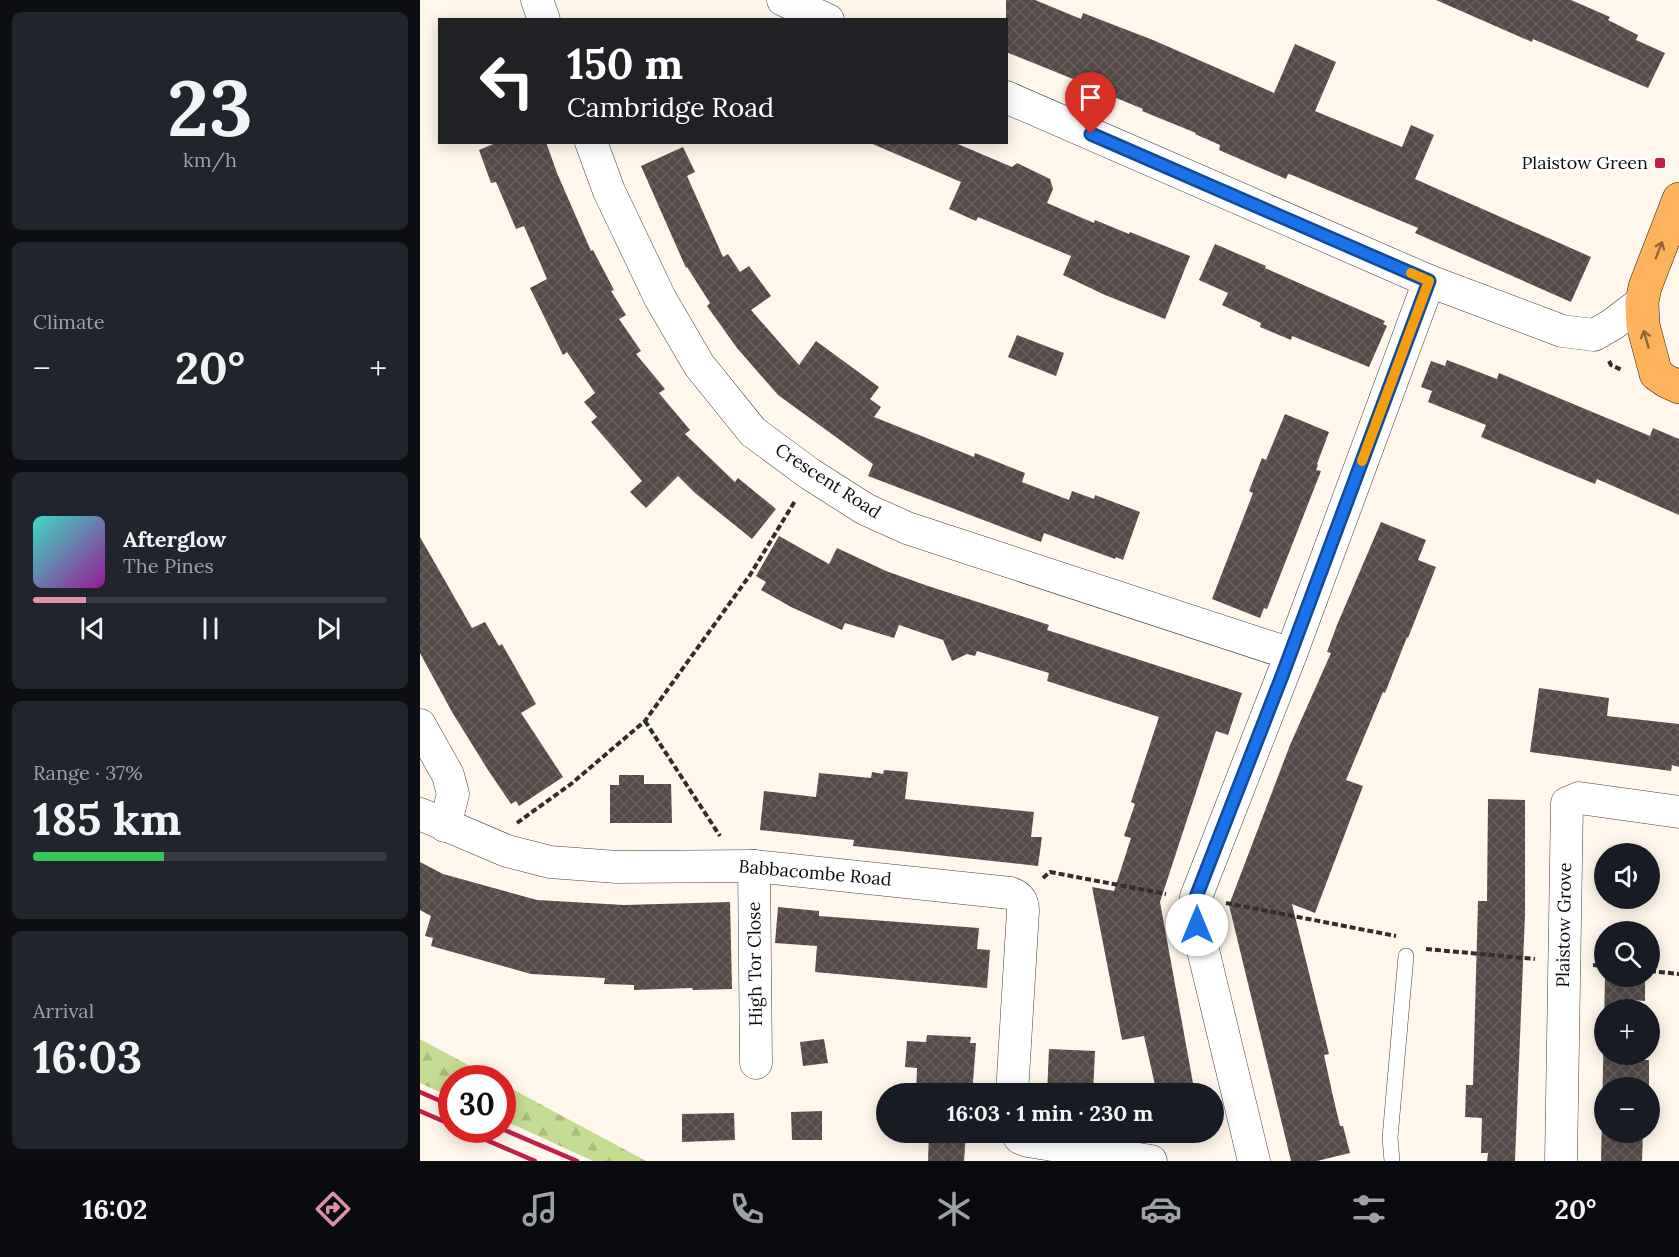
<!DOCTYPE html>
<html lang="en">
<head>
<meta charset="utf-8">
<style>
	:root { --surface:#171b24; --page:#20242c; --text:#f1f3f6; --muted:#9ea1a6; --line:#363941; --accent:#dc93aa }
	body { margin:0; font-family:Lora,serif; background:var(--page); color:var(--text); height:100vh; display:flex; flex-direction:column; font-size:22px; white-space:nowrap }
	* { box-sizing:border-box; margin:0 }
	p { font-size:20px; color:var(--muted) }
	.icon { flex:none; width:33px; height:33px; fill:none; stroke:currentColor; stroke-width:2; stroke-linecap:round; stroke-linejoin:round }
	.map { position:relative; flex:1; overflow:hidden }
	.sheet { display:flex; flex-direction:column; gap:12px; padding:12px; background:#0d0f14; width:420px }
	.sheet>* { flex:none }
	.hud { position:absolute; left:18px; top:18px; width:570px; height:126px; border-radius:0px; box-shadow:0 3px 15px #0003; background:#202124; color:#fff; overflow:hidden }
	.tools { position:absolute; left:1174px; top:843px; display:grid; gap:12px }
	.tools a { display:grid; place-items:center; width:66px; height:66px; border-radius:50%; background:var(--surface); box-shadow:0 3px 15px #0003; font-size:30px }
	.speed { position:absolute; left:18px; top:1065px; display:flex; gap:12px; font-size:30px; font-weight:700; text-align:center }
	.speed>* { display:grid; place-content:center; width:78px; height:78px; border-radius:50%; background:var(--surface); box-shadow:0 3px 15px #0003; line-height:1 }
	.speed .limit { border:9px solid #d22; background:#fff; color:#111 }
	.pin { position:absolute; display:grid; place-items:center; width:51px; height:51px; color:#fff; margin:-62px -26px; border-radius:50% 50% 50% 0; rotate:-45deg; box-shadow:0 0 6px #0007 }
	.pin .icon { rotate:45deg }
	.me { position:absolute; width:66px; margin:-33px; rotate:0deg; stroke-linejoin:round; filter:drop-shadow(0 0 4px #0008) }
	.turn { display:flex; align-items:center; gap:21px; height:126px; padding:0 30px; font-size:27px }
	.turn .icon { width:78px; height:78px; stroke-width:2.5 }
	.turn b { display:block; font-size:42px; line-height:51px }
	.big { font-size:45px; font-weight:700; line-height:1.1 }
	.sheet .widget { flex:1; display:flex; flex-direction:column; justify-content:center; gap:9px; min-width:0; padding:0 21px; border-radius:9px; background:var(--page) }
	.sheet .dial { align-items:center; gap:0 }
	.dial b { font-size:78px; line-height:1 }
	.song { display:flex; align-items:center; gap:18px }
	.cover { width:72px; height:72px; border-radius:9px; background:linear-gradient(135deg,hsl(170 70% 55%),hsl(300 70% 35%)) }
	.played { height:6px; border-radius:3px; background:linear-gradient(90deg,var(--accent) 15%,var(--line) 15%) }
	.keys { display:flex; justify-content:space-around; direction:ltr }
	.heat { display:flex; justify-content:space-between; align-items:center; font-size:33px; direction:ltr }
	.charge { height:9px; border-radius:4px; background:linear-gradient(90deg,#34c759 37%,var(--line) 0) }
	.trip { position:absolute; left:456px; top:1083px; width:348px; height:60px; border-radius:30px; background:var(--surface); box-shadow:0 3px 15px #0003; font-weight:700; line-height:60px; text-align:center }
	.dock { display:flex; height:96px; justify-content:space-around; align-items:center; background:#090b0e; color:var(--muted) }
	.dock .icon { width:42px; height:42px }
	.dock .selected { color:var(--accent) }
	.dock b { font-size:27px; color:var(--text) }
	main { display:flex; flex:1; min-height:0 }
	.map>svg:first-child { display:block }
</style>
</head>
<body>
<main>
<section class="sheet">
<div class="widget dial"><b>23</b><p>km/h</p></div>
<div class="widget"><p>Climate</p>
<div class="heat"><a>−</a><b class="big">20°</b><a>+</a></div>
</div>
<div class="widget">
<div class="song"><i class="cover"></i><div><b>Afterglow</b><p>The Pines</p></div></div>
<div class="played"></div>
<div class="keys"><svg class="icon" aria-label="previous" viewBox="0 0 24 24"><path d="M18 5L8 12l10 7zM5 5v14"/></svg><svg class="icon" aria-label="pause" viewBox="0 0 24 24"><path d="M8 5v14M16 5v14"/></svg><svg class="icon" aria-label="next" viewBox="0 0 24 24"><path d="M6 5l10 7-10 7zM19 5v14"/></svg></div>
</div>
<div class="widget"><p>Range · 37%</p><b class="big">185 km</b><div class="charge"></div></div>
<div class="widget"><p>Arrival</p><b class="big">16:03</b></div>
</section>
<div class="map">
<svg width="1259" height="1161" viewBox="0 0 1259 1161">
	<defs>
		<pattern id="forest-firs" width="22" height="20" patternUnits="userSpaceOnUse" patternTransform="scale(1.5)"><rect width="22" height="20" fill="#c4dc92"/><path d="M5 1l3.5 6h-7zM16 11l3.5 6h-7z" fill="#a7bc7d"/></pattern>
		<pattern id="building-cross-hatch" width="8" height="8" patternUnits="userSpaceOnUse" patternTransform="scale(1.5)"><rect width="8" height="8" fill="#554a48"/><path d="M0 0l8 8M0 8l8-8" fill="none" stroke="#68605e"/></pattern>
	</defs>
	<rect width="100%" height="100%" fill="#fff7eb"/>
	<!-- forest -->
	<g fill="url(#forest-firs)">
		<polygon points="0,1039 72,1078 32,1078 31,1097 0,1083"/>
		<polygon points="82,1084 83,1084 226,1161 173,1161 83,1120"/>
	</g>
	<!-- building -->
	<g fill="url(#building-cross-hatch)">
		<polygon points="586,0 615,0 661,19 663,13 733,40 854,93 875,44 916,62 895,111 982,147 991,125 1014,135 995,179 1171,257 1151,302 995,233 998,228 872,175 868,174 866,179 799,150 800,145 775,134 776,133 722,111 723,109 672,88 673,87 586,52"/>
		<polygon points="1016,0 1151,0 1190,17 1188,20 1218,35 1216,40 1245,53 1228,88 1113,39 1112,42"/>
		<polygon points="78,142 126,142 137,173 171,251 173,250 194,290 191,291 206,315 199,319 221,351 216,354 245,389 239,393 270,430 265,434 315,482 318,478 356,509 332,539 275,493 258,476 226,508 210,492 222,481 171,422 177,417 164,402 175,393 147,352 143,355 110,288 127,279 104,226 96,229 76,182 71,183 59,150"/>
		<polygon points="448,142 533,142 592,167 597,163 630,179 633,189 627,203 674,223 675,220 709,234 710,232 770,256 745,319 685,295 643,275 651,256 558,217 556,221 529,209 541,182"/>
		<polygon points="263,147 275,172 267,176 303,257 308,254 320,272 329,266 351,296 331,310 379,365 396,341 459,387 450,399 461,407 454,417 554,457 555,453 605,473 602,482 649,500 652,491 674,499 675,495 720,512 703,560 696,557 695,559 624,533 621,542 448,476 453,464 358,395 317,348 287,306 290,303 267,267 266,268 221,166"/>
		<polygon points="795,244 846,266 845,268 965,321 963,324 967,326 949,367 872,336 871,340 840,327 841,323 802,305 808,293 779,280"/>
		<polygon points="597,335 644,353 636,376 588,357"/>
		<polygon points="1027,360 1077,379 1079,373 1230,436 1233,428 1259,439 1259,515 1177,479 1175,484 1061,437 1066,425 1008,402 1012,391 1001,387 1011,361 1025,366"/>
		<polygon points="865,414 909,432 897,464 898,465 896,470 901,471 847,609 844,608 840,618 792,599 833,493 829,491 842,458 846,460"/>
		<polygon points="961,522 1006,540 998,560 1016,567 988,638 987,637 965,693 963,692 926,780 943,786 895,913 872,904 909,1054 904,1055 912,1092 920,1126 923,1126 930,1153 897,1161 871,1161 809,905 870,745 911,653 907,652 917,625"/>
		<polygon points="359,536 409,564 417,548 466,571 508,586 629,625 627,630 822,693 808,735 796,731 740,902 775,1094 737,1094 724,1036 702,1040 672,887 694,891 711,838 704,836 715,804 711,802 739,717 627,681 629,673 557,651 555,656 547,654 532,661 523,640 479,625 474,638 425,623 422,630 371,607 341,590 346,582 336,576"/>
		<polygon points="0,537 52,628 65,622 79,646 82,644 116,704 101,713 143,777 99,806 96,801 91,804 68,770 32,712 0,653"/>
		<polygon points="1119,688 1189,698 1187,716 1259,724 1259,767 1252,765 1251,771 1110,752"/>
		<polygon points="464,770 488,772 485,799 614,812 611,837 622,837 618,866 433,846 434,840 340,830 344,791 396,797 399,773 451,778 452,772 463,774"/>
		<polygon points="199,775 224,775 224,784 251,784 252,823 190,823 190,785 199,785"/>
		<polygon points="1068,799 1105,800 1105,914 1095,1161 1067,1161 1068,1153 1061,1153 1062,1118 1045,1117 1046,1085 1053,1085 1058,901 1067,901"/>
		<polygon points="0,862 23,874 117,900 204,905 310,902 312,989 273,990 272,988 214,990 214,985 184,984 185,978 111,974 11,946 13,938 5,936 11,916 0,910"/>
		<polygon points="358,907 399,911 399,916 559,928 557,949 570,950 567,988 395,972 397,946 355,943"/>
		<polygon points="1185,976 1225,976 1225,1001 1212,1000 1212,1010 1185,1010 1185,1054 1224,1054 1224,1060 1229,1060 1229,1088 1185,1088 1185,1132 1223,1132 1222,1161 1181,1161"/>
		<polygon points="507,1035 551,1037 550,1043 556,1043 552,1094 496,1094 497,1068 485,1067 487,1041 506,1042"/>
		<polygon points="404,1039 408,1063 383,1066 380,1042"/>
		<polygon points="629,1049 675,1051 673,1094 627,1094"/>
		<polygon points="402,1111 402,1140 372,1140 371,1112"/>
		<polygon points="314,1113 315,1140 262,1142 262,1114"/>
		<polygon points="509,1132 546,1132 544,1161 508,1161"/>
	</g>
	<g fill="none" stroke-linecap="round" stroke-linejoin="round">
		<defs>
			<polyline id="lane" points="972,1161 970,1138 986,956"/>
			<g id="street">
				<polyline points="117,0 124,20"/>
				<polyline points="363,0 408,20"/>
				<polyline points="586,97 1009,281 1142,331 1174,335 1193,324 1222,302"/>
				<polyline points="171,142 189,191 240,298 279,365 333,432 390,474 445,509 487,528 871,654"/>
				<polyline points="0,725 28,775 33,794 25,826"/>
				<path d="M0,814l87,37 43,11 67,5 137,-1 256,27c9,3 13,8 13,18l-11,183"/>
				<polyline points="334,866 336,1063"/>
				<polyline points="596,1132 600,1138 608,1141 731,1161"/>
				<polyline points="834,1161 777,925 776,897 871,654 1009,281"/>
				<polyline points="1141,1161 1147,803 1159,798 1259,812"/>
			</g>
			<polyline id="primary" points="1259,199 1225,287 1222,302 1223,325 1236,374 1246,381 1259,387"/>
		</defs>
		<!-- lane casing -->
		<use href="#lane" stroke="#3f3f3f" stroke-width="16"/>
		<!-- street casing -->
		<use href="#street" stroke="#3f3f3f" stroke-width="33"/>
		<!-- primary casing -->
		<use href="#primary" stroke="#1d1d1d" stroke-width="34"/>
		<!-- path -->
		<g stroke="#2e2e2e" stroke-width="4" stroke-dasharray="6 3" stroke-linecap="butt">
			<polyline points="1189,361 1191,365 1202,370"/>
			<polyline points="225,721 300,836"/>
			<polyline points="97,823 151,784 225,721 330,575 375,501"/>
			<polyline points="623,878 630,872 746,894"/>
			<polyline points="806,903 976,936"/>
			<polyline points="1006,949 1115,959"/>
			<polyline points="1173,965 1185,966"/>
			<polyline points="1230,971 1259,974"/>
		</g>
		<!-- lane -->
		<use href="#lane" stroke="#fff" stroke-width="15"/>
		<!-- street -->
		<use href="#street" stroke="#fff" stroke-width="32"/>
		<!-- primary -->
		<use href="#primary" stroke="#ffb25c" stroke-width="33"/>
		<!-- rail -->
		<g stroke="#c21e4c" stroke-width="4.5">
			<polyline points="0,1092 32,1106"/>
			<polyline points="0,1111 32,1125"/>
			<polyline points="82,1129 157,1161"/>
			<polyline points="43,1130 115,1161"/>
		</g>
	</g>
	<!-- one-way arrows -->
	<defs><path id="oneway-shaft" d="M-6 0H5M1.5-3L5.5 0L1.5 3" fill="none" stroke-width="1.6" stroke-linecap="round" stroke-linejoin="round" transform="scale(1.5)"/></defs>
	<g stroke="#926738">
		<use href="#oneway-shaft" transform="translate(1239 250) rotate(-69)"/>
		<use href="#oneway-shaft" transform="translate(1226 339) rotate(-106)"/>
	</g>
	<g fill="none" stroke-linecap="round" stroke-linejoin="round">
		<defs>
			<polyline id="route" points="671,134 1009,281 862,676 776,897 777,925"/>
		</defs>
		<!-- route casing -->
		<use href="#route" stroke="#114b97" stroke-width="15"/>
		<!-- route -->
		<use href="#route" stroke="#1a73e8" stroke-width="10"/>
		<!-- slow -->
		<polyline stroke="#f59e0b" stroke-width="10" points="942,461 1009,281 991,273"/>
	</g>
	<!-- markers -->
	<rect fill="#c21e4c" stroke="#fff" stroke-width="2" x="1234" y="157" width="12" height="12" rx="3"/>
	<g text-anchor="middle" stroke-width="6" stroke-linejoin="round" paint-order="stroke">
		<!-- poi labels -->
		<g font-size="18" fill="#0c0c0c" stroke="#fff" text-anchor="end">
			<text x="1228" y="169">Plaistow Green</text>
		</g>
		<!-- street labels -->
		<g font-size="18" fill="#0c0c0c" stroke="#fff">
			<text transform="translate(408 481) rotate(33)" y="6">Crescent Road</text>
			<text transform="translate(395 873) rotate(5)" y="6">Babbacombe Road</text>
			<text transform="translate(1144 925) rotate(-89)" y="6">Plaistow Grove</text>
			<text transform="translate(335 964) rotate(-91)" y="6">High Tor Close</text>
		</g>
	</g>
</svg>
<div class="tools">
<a><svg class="icon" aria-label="sound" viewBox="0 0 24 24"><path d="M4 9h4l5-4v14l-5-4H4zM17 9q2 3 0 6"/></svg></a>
<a><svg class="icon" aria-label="search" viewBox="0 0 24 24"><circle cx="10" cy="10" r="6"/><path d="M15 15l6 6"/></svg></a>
<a>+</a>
<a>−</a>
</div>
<div class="speed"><div class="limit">30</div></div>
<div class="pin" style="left:671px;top:134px;background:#d93025"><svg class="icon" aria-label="arrive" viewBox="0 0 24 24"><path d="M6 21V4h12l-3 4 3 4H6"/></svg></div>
<svg class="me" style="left:777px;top:925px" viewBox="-20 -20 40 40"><circle r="19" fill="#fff"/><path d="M0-13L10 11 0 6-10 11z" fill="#1a73e8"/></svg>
<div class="trip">16:03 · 1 min · 230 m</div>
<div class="hud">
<div class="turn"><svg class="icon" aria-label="left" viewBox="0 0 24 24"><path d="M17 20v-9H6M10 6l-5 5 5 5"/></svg><div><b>150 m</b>Cambridge Road</div></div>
</div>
</div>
</main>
<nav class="dock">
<b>16:02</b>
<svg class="icon selected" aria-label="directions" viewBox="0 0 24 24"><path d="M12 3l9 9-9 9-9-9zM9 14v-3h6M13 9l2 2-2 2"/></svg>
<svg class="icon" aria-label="music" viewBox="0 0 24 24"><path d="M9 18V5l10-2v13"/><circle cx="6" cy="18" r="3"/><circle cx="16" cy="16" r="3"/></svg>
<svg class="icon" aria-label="phone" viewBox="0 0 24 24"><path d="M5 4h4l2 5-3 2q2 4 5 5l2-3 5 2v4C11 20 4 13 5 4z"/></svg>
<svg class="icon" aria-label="climate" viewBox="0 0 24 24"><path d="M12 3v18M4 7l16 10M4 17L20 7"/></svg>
<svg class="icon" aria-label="car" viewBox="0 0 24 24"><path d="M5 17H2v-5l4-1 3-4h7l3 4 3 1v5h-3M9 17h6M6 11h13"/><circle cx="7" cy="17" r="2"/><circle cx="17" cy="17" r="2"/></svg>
<svg class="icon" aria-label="filters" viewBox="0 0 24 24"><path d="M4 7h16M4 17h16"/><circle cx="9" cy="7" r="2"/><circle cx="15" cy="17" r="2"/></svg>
<b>20°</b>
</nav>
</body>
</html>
